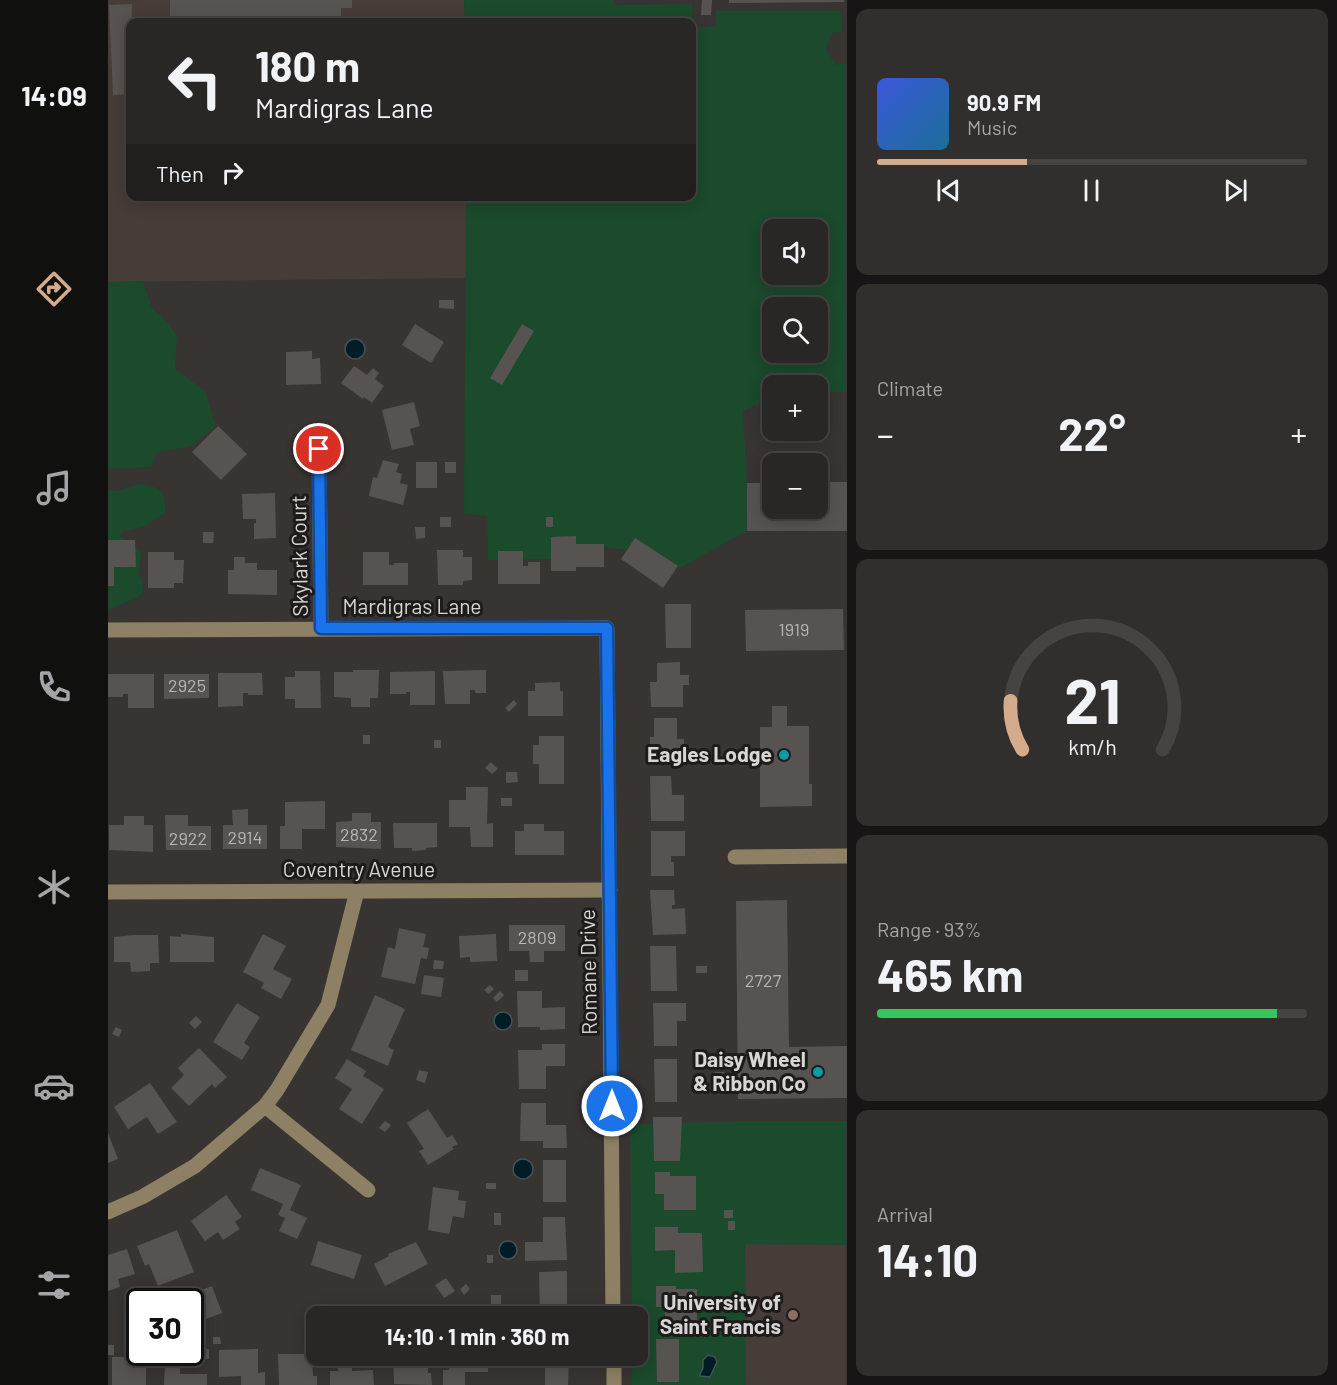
<!DOCTYPE html>
<html lang="en">
<head>
<meta charset="utf-8">
<style>
	:root { --surface:#292726; --page:#312f2e; --text:#f1f3f6; --muted:#a5a5a7; --line:#454443; --accent:#d6ab8b }
	body { margin:0; font-family:Barlow,sans-serif; background:var(--page); color:var(--text); height:100vh; display:flex; flex-direction:column; font-size:22px; white-space:nowrap }
	* { box-sizing:border-box; margin:0 }
	p { font-size:20px; color:var(--muted) }
	.icon { flex:none; width:33px; height:33px; fill:none; stroke:currentColor; stroke-width:2; stroke-linecap:round; stroke-linejoin:round }
	.map { position:relative; flex:1; overflow:hidden }
	.side { display:flex; flex-direction:column; gap:9px; padding:9px; background:#171515; width:490px }
	.side>* { flex:none }
	.hud { position:absolute; left:18px; top:18px; width:570px; height:183px; border-radius:12px; box-shadow:0 3px 15px #0003,0 0 0 2px var(--line); background:#292726; color:var(--text); overflow:hidden }
	.controls { position:absolute; left:654px; top:219px; display:grid; gap:12px }
	.controls a { display:grid; place-items:center; width:66px; height:66px; border-radius:12px; background:var(--surface); box-shadow:0 3px 15px #0003,0 0 0 2px var(--line); font-size:30px }
	.speed { position:absolute; left:18px; top:1288px; display:flex; gap:12px; font-size:30px; font-weight:700; text-align:center }
	.speed>* { display:grid; place-content:center; width:78px; height:78px; border-radius:50%; background:var(--surface); box-shadow:0 3px 15px #0003,0 0 0 2px var(--line); line-height:1 }
	.speed .limit { border:3px solid #111; border-radius:9px; background:#fff; color:#111 }
	.pin { position:absolute; display:grid; place-items:center; width:51px; height:51px; color:#fff; margin:-26px; border:3px solid #fff; border-radius:50%; box-shadow:0 2px 6px #0007 }
	.me { position:absolute; width:66px; margin:-33px; rotate:0deg; stroke-linejoin:round; filter:drop-shadow(0 0 4px #0008) }
	.turn { display:flex; align-items:center; gap:21px; height:126px; padding:0 30px; font-size:27px }
	.turn .icon { width:78px; height:78px; stroke-width:2.5 }
	.turn b { display:block; font-size:42px; line-height:51px }
	.then { display:flex; align-items:center; height:57px; padding:0 30px; background:#0003; gap:12px; font-size:22px }
	.big { font-size:45px; font-weight:700; line-height:1.1 }
	.side .card { flex:1; display:flex; flex-direction:column; justify-content:center; gap:9px; min-width:0; padding:0 21px; border-radius:12px; background:var(--page) }
	.side .dial { align-items:center; gap:0 }
	.dial svg { height:156px; overflow:visible; fill:none; stroke:var(--line); stroke-width:7; stroke-linecap:round; text-anchor:middle }
	.dial text { fill:var(--text); stroke:none }
	.song { display:flex; align-items:center; gap:18px }
	.cover { width:72px; height:72px; border-radius:9px; background:linear-gradient(135deg,hsl(230 70% 55%),hsl(200 70% 35%)) }
	.played { height:6px; border-radius:3px; background:linear-gradient(90deg,var(--accent) 35%,var(--line) 35%) }
	.keys { display:flex; justify-content:space-around; direction:ltr }
	.heat { display:flex; justify-content:space-between; align-items:center; font-size:33px; direction:ltr }
	.charge { height:9px; border-radius:4px; background:linear-gradient(90deg,#34c759 93%,var(--line) 0) }
	.trip { position:absolute; left:198px; top:1306px; width:342px; height:60px; border-radius:12px; background:var(--surface); box-shadow:0 3px 15px #0003,0 0 0 2px var(--line); font-weight:700; line-height:60px; text-align:center }
	main { display:flex; flex:1; min-height:0 }
	.menu { display:flex; flex-direction:column; width:108px; justify-content:space-around; align-items:center; background:#10100f; color:var(--muted) }
	.menu .icon { width:42px; height:42px }
	.menu .on { color:var(--accent) }
	.menu b { font-size:27px; color:var(--text) }
	.map>svg:first-child { display:block }
</style>
</head>
<body>
<main>
<nav class="menu">
<b>14:09</b>
<svg class="icon on" aria-label="directions" viewBox="0 0 24 24"><path d="M12 3l9 9-9 9-9-9zM9 14v-3h6M13 9l2 2-2 2"/></svg>
<svg class="icon" aria-label="music" viewBox="0 0 24 24"><path d="M9 18V5l10-2v13"/><circle cx="6" cy="18" r="3"/><circle cx="16" cy="16" r="3"/></svg>
<svg class="icon" aria-label="phone" viewBox="0 0 24 24"><path d="M5 4h4l2 5-3 2q2 4 5 5l2-3 5 2v4C11 20 4 13 5 4z"/></svg>
<svg class="icon" aria-label="climate" viewBox="0 0 24 24"><path d="M12 3v18M4 7l16 10M4 17L20 7"/></svg>
<svg class="icon" aria-label="car" viewBox="0 0 24 24"><path d="M5 17H2v-5l4-1 3-4h7l3 4 3 1v5h-3M9 17h6M6 11h13"/><circle cx="7" cy="17" r="2"/><circle cx="17" cy="17" r="2"/></svg>
<svg class="icon" aria-label="filters" viewBox="0 0 24 24"><path d="M4 7h16M4 17h16"/><circle cx="9" cy="7" r="2"/><circle cx="15" cy="17" r="2"/></svg>
</nav>
<div class="map">
<svg width="739" height="1385" viewBox="0 0 739 1385">
	<rect width="100%" height="100%" fill="#373432"/>
	<!-- built -->
	<g fill="#463c38">
		<polygon points="0,0 356,0 357,22 22,22 22,196 358,197 359,278 0,282"/>
		<polygon points="628,1121 738,1121 738,1385 631,1385"/>
	</g>
	<!-- green -->
	<g fill="#1b4a2d" fill-rule="evenodd">
		<path d="M356,0h150l1,5 77,-1 1,23h23v-16h125l1,22 -7,-1 -3,2 -6,15 10,16 10,-2v329h-28v-6h-46v7l-12,1 1,1 -2,9 -16,7 4,72v48l-67,37 -45,-29 -8,11 -23,-3v-4l-50,16 -66,1 -1,-44 -23,-2 2,-317 226,-1v-174h-227zM664,230h46v44h-46zM664,308h46v44h-46z"/>
		<polygon points="35,281 44,308 60,323 69,337 67,369 97,391 108,427 81,447 49,452 44,467 0,469 0,282"/>
		<path d="M30,484c21,2 29,6 27,29l-22,14 -19,4 -4,5 11,7 10,9 -2,21 4,13v6l-4,5 -31,13v-120l11,1z"/>
		<polygon points="628,1121 738,1121 738,1245 637,1244 638,1385 524,1385 524,1356 530,1356 530,1317 524,1317 522,1124"/>
	</g>
	<!-- water -->
	<g fill="#001c25" stroke="#41545a" stroke-width="1.5">
		<circle cx="247" cy="349" r="10"/>
		<circle cx="395" cy="1021" r="9"/>
		<circle cx="415" cy="1169" r="10"/>
		<circle cx="400" cy="1250" r="9"/>
		<polygon points="600,1355 607,1357 609,1362 602,1377 592,1376 592,1374 595,1368 595,1360"/>
	</g>
	<!-- building -->
	<g fill="#565351">
		<polygon points="62,0 244,0 244,8 233,8 233,22 190,22 190,19 178,19 178,22 62,22"/>
		<polygon points="594,0 604,0 603,15 593,15"/>
		<polygon points="621,0 736,0 736,2 621,3"/>
		<polygon points="24,4 22,94 5,95 1,5"/>
		<polygon points="331,300 346,300 346,309 331,308"/>
		<polygon points="307,324 336,342 323,363 294,345"/>
		<polygon points="414,324 426,331 394,385 382,378"/>
		<polygon points="204,351 204,359 212,358 213,384 178,385 178,352"/>
		<polygon points="246,366 259,375 265,368 271,373 267,379 276,386 264,403 256,397 255,399 233,383"/>
		<polygon points="306,402 312,426 302,429 306,445 284,450 274,410"/>
		<polygon points="110,426 139,454 113,480 84,452"/>
		<polygon points="275,460 291,464 288,472 294,474 292,483 300,485 295,505 261,496 265,477 269,478"/>
		<rect x="308" y="462" width="21" height="26"/>
		<rect x="337" y="462" width="11" height="11"/>
		<polygon points="710,482 739,482 739,531 639,531 639,483 664,483 664,508 710,508"/>
		<polygon points="167,493 168,538 146,539 146,523 148,523 148,519 135,519 134,494"/>
		<rect x="332" y="517" width="11" height="10"/>
		<rect x="438" y="517" width="7" height="10"/>
		<polygon points="307,527 317,527 317,538 308,539"/>
		<polygon points="95,532 106,532 105,543 95,543"/>
		<polygon points="468,536 468,544 496,544 496,567 468,567 468,571 443,571 443,537"/>
		<polygon points="527,538 570,566 555,588 513,559"/>
		<polygon points="0,540 27,540 28,567 6,567 6,586 0,586"/>
		<polygon points="329,550 355,550 355,557 364,557 364,580 355,581 355,585 330,585"/>
		<polygon points="390,551 415,551 415,566 420,566 420,562 432,562 432,584 390,584"/>
		<polygon points="40,552 66,552 66,560 76,560 75,583 66,583 66,588 40,588"/>
		<polygon points="255,552 281,552 281,565 286,565 286,563 300,563 300,585 255,585"/>
		<polygon points="126,557 137,557 137,563 149,563 149,570 169,570 169,595 120,594 120,570 126,570"/>
		<polygon points="557,604 583,604 583,648 558,648"/>
		<polygon points="735,609 736,650 638,651 637,610"/>
		<polygon points="572,662 572,675 581,675 581,685 575,685 575,707 543,707 542,682 549,682 549,663"/>
		<polygon points="245,670 271,670 270,698 262,698 262,707 243,707 243,698 226,697 226,672 245,672"/>
		<polygon points="378,670 378,693 367,693 367,690 362,690 362,704 337,704 335,671"/>
		<polygon points="187,671 212,671 213,708 187,708 187,699 177,699 177,677 187,677"/>
		<polygon points="327,671 327,705 302,705 302,692 298,692 298,694 282,694 282,672"/>
		<polygon points="110,673 154,673 155,695 140,695 140,693 135,693 135,706 110,707"/>
		<polygon points="0,674 46,674 46,708 20,708 20,694 15,694 15,697 0,697"/>
		<polygon points="56,674 101,674 101,698 56,699"/>
		<polygon points="452,682 452,691 455,691 455,716 420,716 420,691 427,691 427,683"/>
		<polygon points="406,700 409,704 401,712 397,708"/>
		<polygon points="664,706 679,706 679,726 701,726 701,784 704,784 704,806 652,807 652,727 664,727"/>
		<polygon points="546,718 569,718 569,739 576,739 576,763 542,764 542,737 546,737"/>
		<rect x="255" y="735" width="7" height="9"/>
		<polygon points="431,736 456,736 456,784 431,784 431,764 425,764 425,745 431,745"/>
		<rect x="326" y="740" width="7" height="8"/>
		<polygon points="383,762 390,769 384,774 377,768"/>
		<polygon points="398,772 409,772 410,782 398,783"/>
		<polygon points="542,776 563,776 564,795 576,795 576,821 543,821"/>
		<polygon points="358,787 380,787 379,824 385,823 385,847 363,847 362,827 341,827 341,800 358,800"/>
		<rect x="393" y="798" width="11" height="8"/>
		<polygon points="217,801 217,829 194,829 194,849 172,849 172,826 177,826 177,802"/>
		<polygon points="140,809 140,825 159,825 159,849 115,849 115,825 125,825 124,810"/>
		<polygon points="244,813 263,813 263,822 273,822 273,849 228,847 228,822 244,821"/>
		<polygon points="57,815 80,815 80,826 103,826 103,850 58,850"/>
		<polygon points="16,816 36,816 36,825 45,825 45,852 1,850 1,825 16,825"/>
		<polygon points="285,823 329,823 329,847 318,848 318,850 304,851 304,848 286,848"/>
		<polygon points="416,824 436,824 436,831 456,831 456,855 407,855 407,831 416,831"/>
		<polygon points="543,831 577,831 577,856 563,856 563,862 566,862 566,876 543,876"/>
		<polygon points="542,890 566,890 567,905 564,905 564,909 577,908 578,934 545,935"/>
		<polygon points="679,900 681,1047 739,1046 739,1098 630,1099 628,901"/>
		<polygon points="401,925 457,925 457,951 436,951 436,962 422,962 421,951 401,951"/>
		<polygon points="291,928 318,934 315,947 321,948 319,959 313,958 307,984 273,977 280,947 287,949"/>
		<polygon points="73,934 106,937 106,962 62,962 62,936 73,937"/>
		<polygon points="155,934 178,946 165,969 184,979 173,999 153,988 156,983 135,972"/>
		<polygon points="388,934 389,961 362,962 362,957 352,958 351,936"/>
		<polygon points="25,935 50,935 51,963 42,963 42,971 23,972 22,962 6,962 6,937"/>
		<polygon points="542,946 568,946 569,991 543,991"/>
		<polygon points="326,960 336,961 335,969 325,969"/>
		<rect x="588" y="966" width="11" height="7"/>
		<rect x="407" y="970" width="13" height="11"/>
		<polygon points="316,975 336,978 333,997 313,994"/>
		<polygon points="382,985 386,989 381,994 376,990"/>
		<polygon points="392,991 396,995 389,1002 385,998"/>
		<polygon points="409,991 434,991 434,1008 457,1007 457,1029 432,1030 432,1027 410,1027"/>
		<polygon points="267,995 297,1009 280,1047 286,1050 280,1066 243,1050"/>
		<polygon points="129,1003 152,1017 136,1043 142,1047 134,1060 105,1042"/>
		<polygon points="545,1003 578,1003 578,1021 569,1021 569,1046 546,1046"/>
		<polygon points="88,1016 94,1022 87,1029 81,1023"/>
		<polygon points="8,1027 14,1030 11,1037 4,1034"/>
		<polygon points="434,1044 457,1044 457,1066 438,1066 438,1089 411,1089 410,1050 434,1050"/>
		<polygon points="91,1048 119,1077 107,1088 104,1084 81,1106 63,1088 76,1075 70,1068"/>
		<polygon points="239,1059 258,1071 255,1076 276,1089 254,1124 231,1109 244,1089 227,1078"/>
		<polygon points="546,1059 569,1059 569,1102 547,1102"/>
		<polygon points="311,1070 320,1072 317,1083 308,1080"/>
		<rect x="607" y="1072" width="9" height="6"/>
		<polygon points="42,1083 69,1122 50,1134 39,1117 20,1129 6,1107"/>
		<polygon points="413,1103 438,1103 438,1125 458,1125 459,1148 435,1148 435,1141 412,1141"/>
		<polygon points="320,1109 339,1138 344,1135 350,1144 344,1147 346,1149 320,1165 311,1151 316,1149 299,1123"/>
		<polygon points="545,1117 574,1117 572,1161 546,1161"/>
		<polygon points="277,1121 283,1125 277,1132 271,1128"/>
		<polygon points="0,1133 10,1159 0,1163"/>
		<rect x="435" y="1160" width="23" height="42"/>
		<polygon points="152,1168 193,1185 182,1210 199,1218 189,1239 171,1231 177,1218 170,1215 175,1204 143,1190"/>
		<polygon points="547,1172 562,1172 562,1176 588,1176 588,1210 556,1210 556,1194 547,1194"/>
		<rect x="378" y="1183" width="10" height="6"/>
		<polygon points="325,1187 351,1191 350,1200 358,1201 356,1218 345,1216 341,1234 320,1230"/>
		<polygon points="118,1195 134,1217 127,1222 132,1229 115,1240 110,1232 97,1241 83,1221"/>
		<rect x="616" y="1210" width="9" height="8"/>
		<rect x="386" y="1213" width="7" height="12"/>
		<polygon points="435,1217 457,1217 459,1260 417,1261 417,1242 435,1242"/>
		<rect x="620" y="1221" width="7" height="9"/>
		<polygon points="547,1227 570,1227 570,1233 594,1233 595,1272 567,1273 567,1250 547,1251"/>
		<polygon points="69,1230 86,1272 50,1286 41,1264 37,1266 29,1246"/>
		<polygon points="210,1241 254,1255 246,1279 203,1265"/>
		<polygon points="308,1242 320,1264 277,1286 266,1264 281,1256 280,1254"/>
		<polygon points="19,1249 27,1274 10,1279 12,1287 0,1291 0,1255"/>
		<rect x="379" y="1255" width="6" height="8"/>
		<polygon points="459,1271 459,1317 432,1317 431,1272"/>
		<polygon points="338,1278 347,1291 336,1298 327,1285"/>
		<polygon points="358,1284 362,1289 356,1295 352,1289"/>
		<polygon points="104,1286 114,1313 85,1324 82,1317 82,1302 77,1302 75,1297"/>
		<polygon points="548,1286 568,1286 568,1289 589,1289 589,1323 557,1323 557,1307 548,1307"/>
		<rect x="383" y="1295" width="10" height="9"/>
		<polygon points="105,1337 112,1337 113,1344 105,1344"/>
		<polygon points="548,1339 571,1339 571,1382 549,1382"/>
		<rect x="0" y="1345" width="6" height="10"/>
		<rect x="94" y="1349" width="7" height="10"/>
		<polygon points="150,1349 150,1373 157,1372 157,1385 133,1385 133,1376 111,1377 111,1350"/>
		<polygon points="170,1354 204,1354 205,1376 209,1376 209,1385 171,1385"/>
		<polygon points="230,1356 244,1356 244,1371 265,1370 266,1385 222,1385 222,1371 230,1371"/>
		<polygon points="285,1356 320,1356 320,1373 323,1373 324,1385 286,1384"/>
		<polygon points="341,1356 380,1356 380,1372 357,1372 357,1385 335,1385 335,1370 341,1370"/>
		<polygon points="418,1356 461,1356 460,1385 437,1385 437,1368 419,1368"/>
		<rect x="4" y="1357" width="34" height="28"/>
		<polygon points="57,1365 72,1365 72,1374 99,1374 99,1385 56,1385"/>
	</g>
	<g fill="none" stroke-linecap="round" stroke-linejoin="round">
		<!-- minor -->
		<g stroke="#8d8064" stroke-width="15">
			<polyline points="211,449 213,628"/>
			<polyline points="0,630 499,628 505,1317"/>
			<polyline points="627,857 739,856"/>
			<polyline points="0,892 502,890"/>
			<polyline points="157,1106 260,1190"/>
			<polyline points="0,1212 34,1197 87,1166 157,1106 169,1090 220,1005 249,891"/>
			<polyline points="506,1356 506,1385"/>
		</g>
	</g>
	<g fill="none" stroke-linecap="round" stroke-linejoin="round">
		<defs>
			<polyline id="route" points="211,449 213,628 499,628 504,1106"/>
		</defs>
		<!-- route casing -->
		<use href="#route" stroke="#114b97" stroke-width="15"/>
		<!-- route -->
		<use href="#route" stroke="#1a73e8" stroke-width="10"/>
	</g>
	<!-- markers -->
	<g fill="#0f9aa8" stroke="#1e1c1b" stroke-width="2">
		<circle cx="676" cy="755" r="6"/>
		<circle cx="710" cy="1072" r="6"/>
	</g>
	<circle fill="#8d6e63" stroke="#1e1c1b" stroke-width="2" cx="685" cy="1315" r="6"/>
	<g text-anchor="middle" stroke-width="6" stroke-linejoin="round" paint-order="stroke">
		<!-- number labels -->
		<g font-size="18" fill="#b8b5b4">
			<text x="686" y="636">1919</text>
			<text x="79" y="692">2925</text>
			<text x="251" y="841">2832</text>
			<text x="137" y="844">2914</text>
			<text x="80" y="845">2922</text>
			<text x="429" y="944">2809</text>
			<text x="655" y="987">2727</text>
		</g>
		<!-- street labels -->
		<g font-size="21" fill="#d8d6d5" stroke="#1e1c1b">
			<text transform="translate(192 556) rotate(-91)" y="7">Skylark Court</text>
			<text x="304" y="614">Mardigras Lane</text>
			<text x="251" y="877">Coventry Avenue</text>
			<text transform="translate(481 972) rotate(-91)" y="7">Romane Drive</text>
		</g>
		<!-- poi labels -->
		<g font-size="21" font-weight="bold" fill="#d8d6d5" stroke="#1e1c1b" text-anchor="end">
			<text x="664" y="762">Eagles Lodge</text>
			<text x="698" y="1067">Daisy Wheel<tspan x="698" dy="24">&amp; Ribbon Co</tspan></text>
			<text x="673" y="1310">University of<tspan x="673" dy="24">Saint Francis</tspan></text>
		</g>
	</g>
</svg>
<div class="controls">
<a><svg class="icon" aria-label="sound" viewBox="0 0 24 24"><path d="M4 9h4l5-4v14l-5-4H4zM17 9q2 3 0 6"/></svg></a>
<a><svg class="icon" aria-label="search" viewBox="0 0 24 24"><circle cx="10" cy="10" r="6"/><path d="M15 15l6 6"/></svg></a>
<a>+</a>
<a>−</a>
</div>
<div class="speed"><div class="limit">30</div></div>
<div class="pin" style="left:211px;top:449px;background:#d93025"><svg class="icon" aria-label="arrive" viewBox="0 0 24 24"><path d="M6 21V4h12l-3 4 3 4H6"/></svg></div>
<svg class="me" style="left:504px;top:1106px" viewBox="-20 -20 40 40"><circle r="17" fill="#1a73e8" stroke="#fff" stroke-width="3"/><path d="M0-11L8 9 0 5-8 9z" fill="#fff"/></svg>
<div class="trip">14:10 · 1 min · 360 m</div>
<div class="hud">
<div class="turn"><svg class="icon" aria-label="left" viewBox="0 0 24 24"><path d="M17 20v-9H6M10 6l-5 5 5 5"/></svg><div><b>180 m</b>Mardigras Lane</div></div>
<div class="then">Then<svg class="icon" aria-label="right" viewBox="0 0 24 24"><path d="M7 20v-9h11M14 6l5 5-5 5"/></svg></div>
</div>
</div>
<section class="side">
<div class="card">
<div class="song"><i class="cover"></i><div><b>90.9 FM</b><p>Music</p></div></div>
<div class="played"></div>
<div class="keys"><svg class="icon" aria-label="previous" viewBox="0 0 24 24"><path d="M18 5L8 12l10 7zM5 5v14"/></svg><svg class="icon" aria-label="pause" viewBox="0 0 24 24"><path d="M8 5v14M16 5v14"/></svg><svg class="icon" aria-label="next" viewBox="0 0 24 24"><path d="M6 5l10 7-10 7zM19 5v14"/></svg></div>
</div>
<div class="card"><p>Climate</p>
<div class="heat"><a>−</a><b class="big">22°</b><a>+</a></div>
</div>
<div class="card dial"><svg viewBox="0 0 100 80">
<path d="M14 69A42 42 0 1 1 86 69"/>
<path d="M14 69A42 42 0 0 1 8 44" stroke="#d6ab8b"/>
<text x="50" y="56" font-size="32" font-weight="700">21</text>
<text x="50" y="72" font-size="11">km/h</text>
</svg></div>
<div class="card"><p>Range · 93%</p><b class="big">465 km</b><div class="charge"></div></div>
<div class="card"><p>Arrival</p><b class="big">14:10</b></div>
</section>
</main>
</body>
</html>
